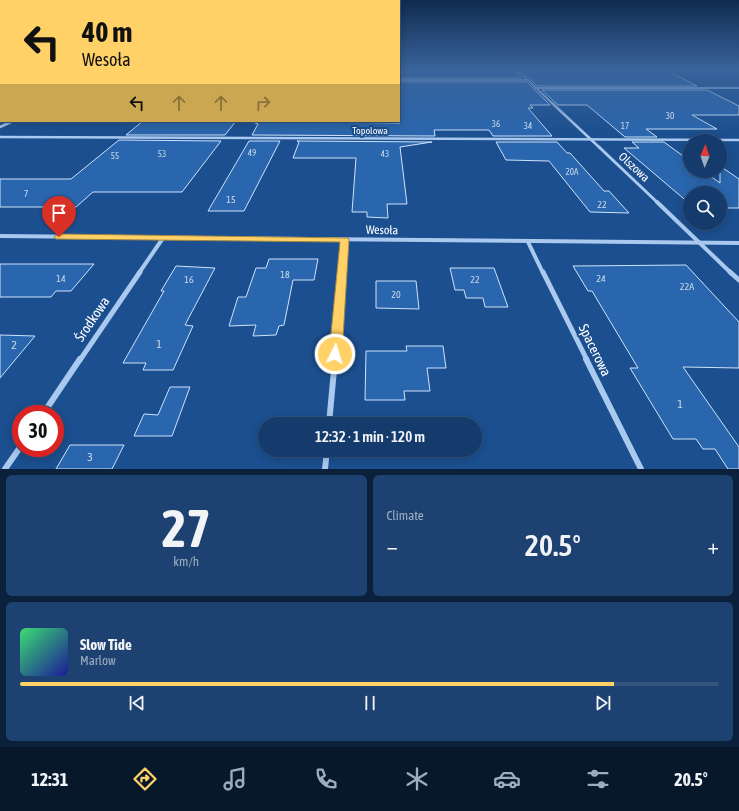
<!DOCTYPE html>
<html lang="en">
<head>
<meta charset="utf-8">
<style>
	:root { --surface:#143b6b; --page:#1d4271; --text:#f1f3f6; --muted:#9dadc1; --line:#33557e; --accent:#ffd166 }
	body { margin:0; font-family:"Asap Condensed",sans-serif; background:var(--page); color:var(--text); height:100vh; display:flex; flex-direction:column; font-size:15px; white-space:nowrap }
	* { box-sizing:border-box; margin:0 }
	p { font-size:13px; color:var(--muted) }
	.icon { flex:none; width:22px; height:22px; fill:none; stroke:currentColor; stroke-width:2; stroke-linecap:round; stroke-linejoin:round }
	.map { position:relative; height:469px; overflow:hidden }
	.sheet { display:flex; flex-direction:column; gap:6px; padding:6px; background:#0b203b; flex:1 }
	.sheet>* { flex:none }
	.banner { position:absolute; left:0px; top:0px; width:400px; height:122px; box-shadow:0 2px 10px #0003,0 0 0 1px var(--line); background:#ffd166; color:#111; overflow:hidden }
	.needle { width:26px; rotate:2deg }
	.buttons { position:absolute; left:683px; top:134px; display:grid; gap:8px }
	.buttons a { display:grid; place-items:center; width:44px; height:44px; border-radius:50%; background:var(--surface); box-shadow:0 2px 10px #0003,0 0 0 1px var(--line); font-size:20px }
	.speed { position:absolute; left:12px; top:405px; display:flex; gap:8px; font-size:20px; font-weight:700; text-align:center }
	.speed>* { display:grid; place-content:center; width:52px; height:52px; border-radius:50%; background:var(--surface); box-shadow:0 2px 10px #0003,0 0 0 1px var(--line); line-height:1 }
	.speed .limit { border:6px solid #d22; background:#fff; color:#111 }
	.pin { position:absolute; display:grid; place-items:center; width:34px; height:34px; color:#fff; margin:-41px -17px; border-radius:50% 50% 50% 0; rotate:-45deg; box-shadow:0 0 4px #0007 }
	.pin .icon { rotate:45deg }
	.me { position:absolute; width:44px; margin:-22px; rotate:5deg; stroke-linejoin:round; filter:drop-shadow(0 0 3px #0008) }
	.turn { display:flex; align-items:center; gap:14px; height:84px; padding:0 16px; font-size:18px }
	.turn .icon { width:52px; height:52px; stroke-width:2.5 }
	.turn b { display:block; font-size:28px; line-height:34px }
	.lanes { display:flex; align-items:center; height:38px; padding:0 16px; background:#0003; justify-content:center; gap:20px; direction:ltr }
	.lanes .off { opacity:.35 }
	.big { font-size:30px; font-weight:600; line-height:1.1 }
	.sheet .tile { flex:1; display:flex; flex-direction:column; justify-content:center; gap:6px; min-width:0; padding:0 14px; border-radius:6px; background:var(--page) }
	.sheet .dial { align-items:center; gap:0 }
	.dial b { font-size:52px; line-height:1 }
	.song { display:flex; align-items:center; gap:12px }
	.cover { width:48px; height:48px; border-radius:6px; background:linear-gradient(135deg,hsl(140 70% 55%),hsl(240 70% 35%)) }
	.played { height:4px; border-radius:2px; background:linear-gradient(90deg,var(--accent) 85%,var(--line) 85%) }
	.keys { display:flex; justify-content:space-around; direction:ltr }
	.heat { display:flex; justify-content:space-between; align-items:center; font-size:22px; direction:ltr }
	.sheet .tiles { flex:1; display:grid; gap:6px; grid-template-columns:1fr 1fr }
	.tile:last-child { grid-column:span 2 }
	.trip { position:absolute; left:258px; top:417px; width:224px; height:40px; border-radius:20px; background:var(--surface); box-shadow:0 2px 10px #0003,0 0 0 1px var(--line); font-weight:600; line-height:40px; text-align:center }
	.dock { display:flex; height:64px; justify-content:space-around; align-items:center; background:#08182b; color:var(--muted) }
	.dock .icon { width:28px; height:28px }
	.dock .selected { color:var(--accent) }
	.dock b { font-size:18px; color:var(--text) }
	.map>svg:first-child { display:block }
</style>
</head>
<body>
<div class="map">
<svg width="739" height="469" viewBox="0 0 739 469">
	<rect width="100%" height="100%" fill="#1b4f8f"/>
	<!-- building -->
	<g fill="#2a66ad" stroke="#cfe3fa">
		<polygon points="485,68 513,68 521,78 399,78 399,70 486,71"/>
		<polygon points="519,68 662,68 697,86 537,86"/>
		<polygon points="399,82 527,82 550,105 530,105 533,108 528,108 552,136 493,136 489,130 434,130 435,136 252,135 258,124 250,121 400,123"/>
		<polygon points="542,90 707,90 739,106 739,115 692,115 717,129 646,129 657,137 625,137 587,105 558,105"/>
		<polygon points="143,121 236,121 225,135 126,135"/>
		<polygon points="119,140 221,141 182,192 93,192 76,207 0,207 0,179 71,179"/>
		<polygon points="249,141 280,141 244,211 208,211"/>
		<polygon points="297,141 432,142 400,147 407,204 387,204 388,218 367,217 367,212 352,212 356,158 293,158 299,142"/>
		<polygon points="496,142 557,142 567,153 570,153 604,191 609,191 629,213 590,212 549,161 506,160"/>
		<polygon points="632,142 664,142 690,161 690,171 703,171 720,183 720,166 739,179 739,208 720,208 720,193 690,193 690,204 624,148 639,148"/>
		<polygon points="269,259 318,259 314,280 293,280 284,325 279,326 276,335 253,336 256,325 229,326 238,297 246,297 256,268 266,268"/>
		<polygon points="0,264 94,264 71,291 56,291 51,297 0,297"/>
		<polygon points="686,265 739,322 739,368 683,367 739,447 739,469 728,469 715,449 703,449 696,439 673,439 630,368 638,368 592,291 588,291 573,266"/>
		<polygon points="176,266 215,268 185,325 193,326 173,370 143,370 146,363 123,363 164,291 161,291"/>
		<polygon points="450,268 494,268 508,307 485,307 483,298 466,298 464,290 455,290"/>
		<polygon points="376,281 416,281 419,309 376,308"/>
		<polygon points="0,335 35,336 0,378"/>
		<polygon points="406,346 443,346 446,368 427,368 430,391 404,391 405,400 365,400 366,351 407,351"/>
		<polygon points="170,387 190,387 172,436 134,436 144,414 158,415"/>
		<polygon points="70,445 124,445 112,469 56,469"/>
	</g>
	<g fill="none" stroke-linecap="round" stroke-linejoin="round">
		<!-- street-far5 -->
		<g stroke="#a9c9ee" stroke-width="2">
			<polyline points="515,68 553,104"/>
			<polyline points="399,80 526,80"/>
			<polyline points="535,88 739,88"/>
		</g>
		<!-- street-far4 -->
		<g stroke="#a9c9ee" stroke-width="2.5">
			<polyline points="552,103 600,148"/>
			<polyline points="0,127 13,121"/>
			<polyline points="0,137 739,140"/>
		</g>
		<!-- street-far3 -->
		<polyline stroke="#a9c9ee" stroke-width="3" points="599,147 658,203"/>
		<!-- street-far2 -->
		<g stroke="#a9c9ee" stroke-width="4">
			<polyline points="657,202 731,273"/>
			<polyline points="0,236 739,243"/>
			<polyline points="528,242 543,273"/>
			<polyline points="139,273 163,238"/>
			<polyline points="342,273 345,240"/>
		</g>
		<!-- street-far1 -->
		<g stroke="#a9c9ee" stroke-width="5">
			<polyline points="543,272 587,360"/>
			<polyline points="730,272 739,280"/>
			<polyline points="80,360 140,272"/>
			<polyline points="335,360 342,272"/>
		</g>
		<!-- street -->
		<g stroke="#a9c9ee" stroke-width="6">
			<polyline points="586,359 641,469"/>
			<polyline points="43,414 80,359"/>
			<polyline points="329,424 335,359"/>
			<polyline points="5,469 21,446"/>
			<polyline points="325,469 327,450"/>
		</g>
	</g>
	<!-- sky -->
	<linearGradient id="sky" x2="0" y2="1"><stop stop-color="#0f2b4f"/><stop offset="0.51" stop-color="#39639b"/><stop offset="1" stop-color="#39639b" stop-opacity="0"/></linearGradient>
	<rect width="739" height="134" fill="url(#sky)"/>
	<!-- route -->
	<polygon fill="#ffd166" stroke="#a68842" points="59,234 348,238 349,240 342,354 340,358 335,359 331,358 329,354 340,242 56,239 54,237"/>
	<g text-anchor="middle" stroke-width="4" stroke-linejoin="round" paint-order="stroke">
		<!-- far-number labels -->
		<g font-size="9" fill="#cad9ea">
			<text x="670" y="119">30</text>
			<text x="496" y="127">36</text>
			<text x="528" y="129">34</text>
			<text x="625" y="129">17</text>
			<text x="252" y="156">49</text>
			<text x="162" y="157">53</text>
			<text x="385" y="157">43</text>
			<text x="115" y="159">55</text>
			<text x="572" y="175">20A</text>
		</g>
		<!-- far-street labels -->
		<g font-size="10" fill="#fff" stroke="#1b4f8f">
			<text x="370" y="134">Topolowa</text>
		</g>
		<!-- number labels -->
		<g font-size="10" fill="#cad9ea">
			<text x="26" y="197">7</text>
			<text x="231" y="203">15</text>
			<text x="602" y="208">22</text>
			<text x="285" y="278">18</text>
			<text x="61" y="282">14</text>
			<text x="601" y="282">24</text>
			<text x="189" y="283">16</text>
			<text x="475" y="283">22</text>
			<text x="687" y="290">22A</text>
			<text x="396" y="298">20</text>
		</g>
		<!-- street labels -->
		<g font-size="12" fill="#fff" stroke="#1b4f8f">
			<text transform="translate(634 167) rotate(43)" y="4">Olszowa</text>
			<text transform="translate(382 230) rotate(1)" y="4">Wesoła</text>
		</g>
		<!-- near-number labels -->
		<g font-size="12" fill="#cad9ea">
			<text x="159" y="348">1</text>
			<text x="14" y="349">2</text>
			<text x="680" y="408">1</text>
			<text x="90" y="461">3</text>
		</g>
		<!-- near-street labels -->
		<g font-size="14" fill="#fff" stroke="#1b4f8f">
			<text transform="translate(92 319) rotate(-56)" y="5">Środkowa</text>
			<text transform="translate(595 350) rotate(64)" y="5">Spacerowa</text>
		</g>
	</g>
</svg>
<div class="buttons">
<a><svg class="needle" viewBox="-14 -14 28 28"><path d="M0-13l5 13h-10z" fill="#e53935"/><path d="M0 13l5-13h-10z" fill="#9dadc1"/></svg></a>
<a><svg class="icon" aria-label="search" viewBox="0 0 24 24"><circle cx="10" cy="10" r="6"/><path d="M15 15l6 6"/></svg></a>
</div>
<div class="speed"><div class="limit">30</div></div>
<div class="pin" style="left:59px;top:237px;background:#d93025"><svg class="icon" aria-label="arrive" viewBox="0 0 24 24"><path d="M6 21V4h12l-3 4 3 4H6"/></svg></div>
<svg class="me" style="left:335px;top:354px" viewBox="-20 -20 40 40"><circle r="17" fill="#ffd166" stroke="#fff" stroke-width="3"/><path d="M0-11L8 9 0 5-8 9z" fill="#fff"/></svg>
<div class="trip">12:32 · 1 min · 120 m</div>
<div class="banner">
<div class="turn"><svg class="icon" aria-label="left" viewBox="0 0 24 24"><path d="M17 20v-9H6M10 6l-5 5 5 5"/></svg><div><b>40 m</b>Wesoła</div></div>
<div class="lanes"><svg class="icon" aria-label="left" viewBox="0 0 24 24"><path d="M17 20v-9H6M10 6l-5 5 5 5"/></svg><svg class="icon off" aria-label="ahead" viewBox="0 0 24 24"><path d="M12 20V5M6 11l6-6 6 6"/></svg><svg class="icon off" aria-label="ahead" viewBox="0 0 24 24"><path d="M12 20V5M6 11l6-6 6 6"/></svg><svg class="icon off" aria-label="right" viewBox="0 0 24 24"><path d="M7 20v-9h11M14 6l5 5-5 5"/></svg></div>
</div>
</div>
<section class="sheet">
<div class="tiles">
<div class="tile dial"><b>27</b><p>km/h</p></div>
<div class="tile"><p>Climate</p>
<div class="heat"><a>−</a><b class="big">20.5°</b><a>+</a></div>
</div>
<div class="tile">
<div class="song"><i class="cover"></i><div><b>Slow Tide</b><p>Marlow</p></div></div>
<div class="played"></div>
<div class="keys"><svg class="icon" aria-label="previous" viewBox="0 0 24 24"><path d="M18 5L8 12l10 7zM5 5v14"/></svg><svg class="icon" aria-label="pause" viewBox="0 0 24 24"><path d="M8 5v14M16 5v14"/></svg><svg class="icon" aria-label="next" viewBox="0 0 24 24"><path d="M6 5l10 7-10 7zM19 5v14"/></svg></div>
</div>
</div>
</section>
<nav class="dock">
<b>12:31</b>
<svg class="icon selected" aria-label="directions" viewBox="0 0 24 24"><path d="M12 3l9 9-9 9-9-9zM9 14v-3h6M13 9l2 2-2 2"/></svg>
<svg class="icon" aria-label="music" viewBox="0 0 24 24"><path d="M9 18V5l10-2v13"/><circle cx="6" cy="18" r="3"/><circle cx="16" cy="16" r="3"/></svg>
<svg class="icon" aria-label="phone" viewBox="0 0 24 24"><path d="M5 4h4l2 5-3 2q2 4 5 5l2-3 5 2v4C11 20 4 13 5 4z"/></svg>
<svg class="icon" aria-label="climate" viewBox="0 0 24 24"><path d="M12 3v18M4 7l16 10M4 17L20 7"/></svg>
<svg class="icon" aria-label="car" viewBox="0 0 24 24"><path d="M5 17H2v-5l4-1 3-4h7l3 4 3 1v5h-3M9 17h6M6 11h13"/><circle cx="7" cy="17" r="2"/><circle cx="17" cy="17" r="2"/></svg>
<svg class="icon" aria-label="filters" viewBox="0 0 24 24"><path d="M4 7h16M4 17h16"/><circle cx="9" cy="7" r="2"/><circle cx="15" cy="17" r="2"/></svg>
<b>20.5°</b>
</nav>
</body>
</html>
